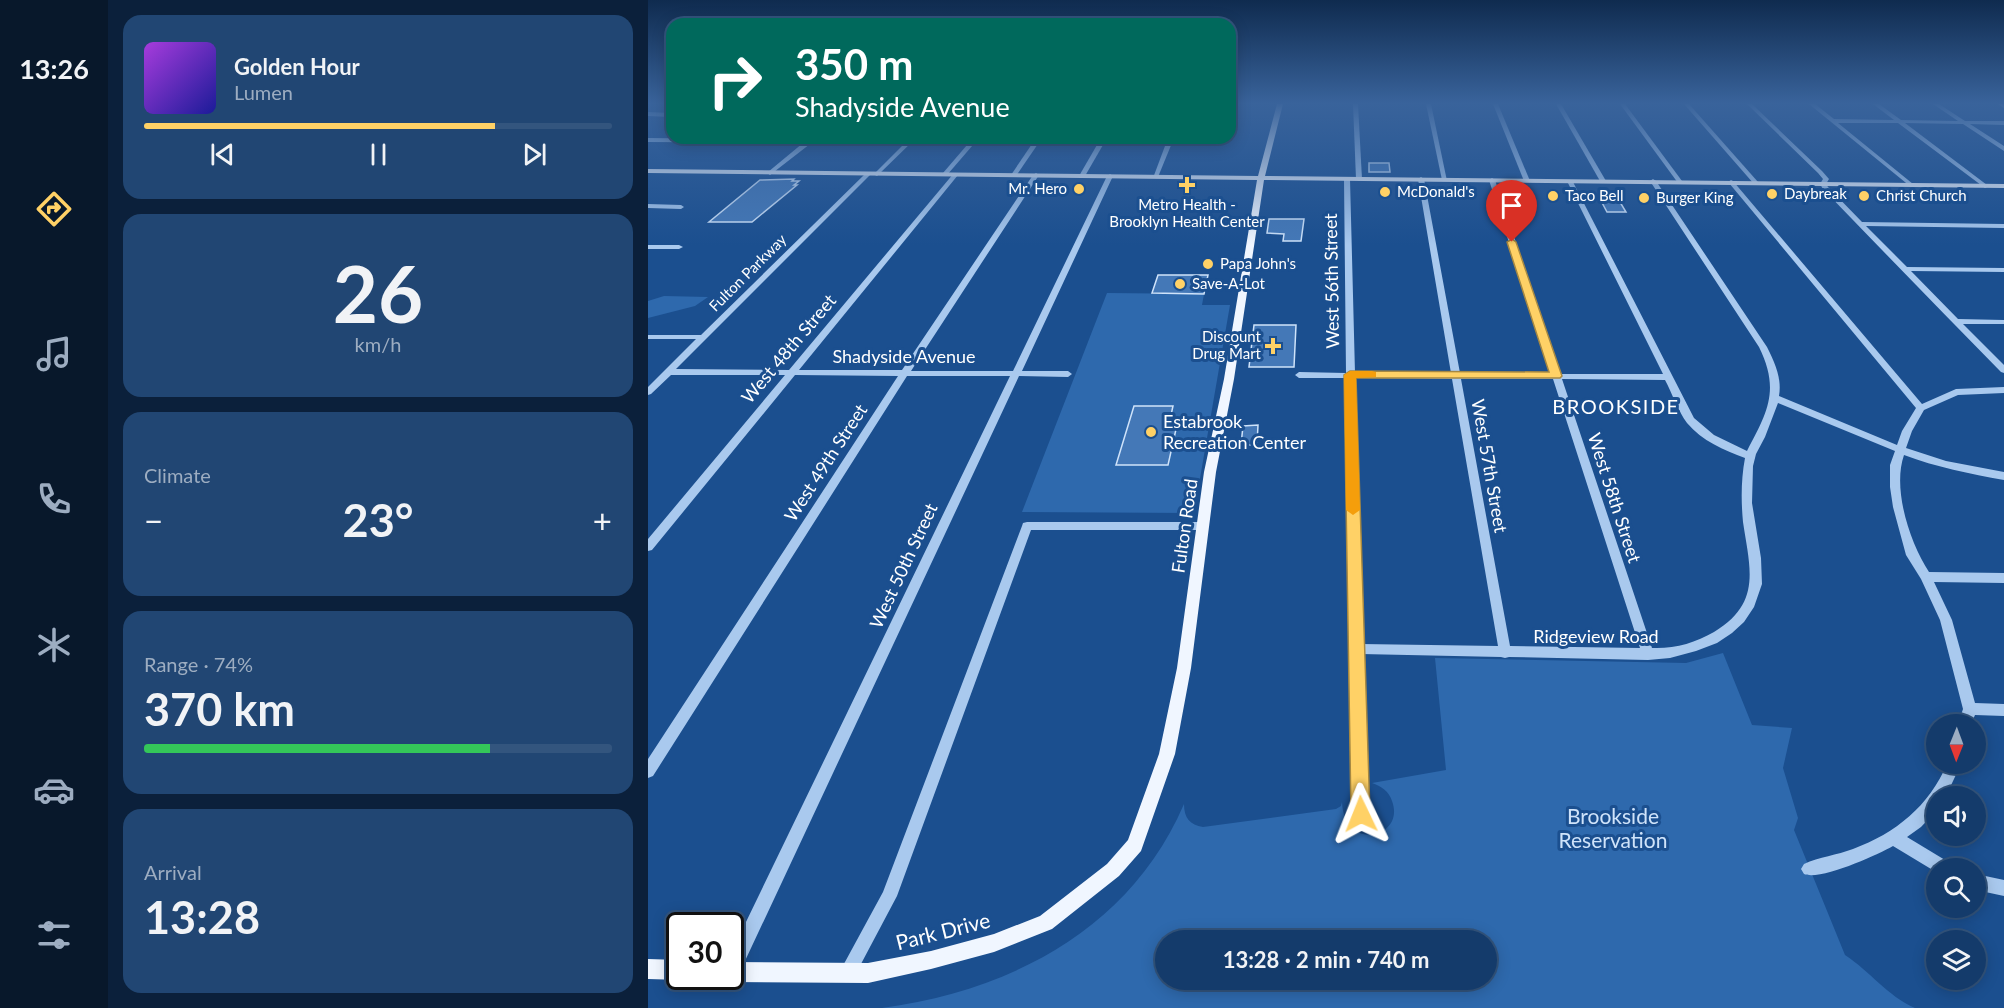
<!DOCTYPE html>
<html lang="en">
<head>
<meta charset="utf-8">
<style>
	:root { --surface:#143b6b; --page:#214673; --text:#f1f3f6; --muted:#9dadc1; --line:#33557e; --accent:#ffd166 }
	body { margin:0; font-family:Lato,sans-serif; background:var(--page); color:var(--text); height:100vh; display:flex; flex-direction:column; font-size:22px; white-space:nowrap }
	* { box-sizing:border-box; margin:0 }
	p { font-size:20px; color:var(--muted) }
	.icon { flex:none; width:33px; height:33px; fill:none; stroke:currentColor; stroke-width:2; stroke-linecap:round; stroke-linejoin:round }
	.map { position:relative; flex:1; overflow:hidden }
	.drawer { display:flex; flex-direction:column; gap:15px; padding:15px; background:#0b203b; width:540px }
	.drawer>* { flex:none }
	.hud { position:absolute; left:18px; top:18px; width:570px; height:126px; border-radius:18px; box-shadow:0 3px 15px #0003,0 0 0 2px var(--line); background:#00695c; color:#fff; overflow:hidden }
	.needle { width:39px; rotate:181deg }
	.controls { position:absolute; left:1278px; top:714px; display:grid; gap:12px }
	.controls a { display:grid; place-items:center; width:60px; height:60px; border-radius:50%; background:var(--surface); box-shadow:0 3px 15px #0003,0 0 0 2px var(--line); font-size:30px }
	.speed { position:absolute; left:18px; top:912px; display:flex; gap:12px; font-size:30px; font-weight:700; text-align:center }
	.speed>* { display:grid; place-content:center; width:78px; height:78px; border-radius:50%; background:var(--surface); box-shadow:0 3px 15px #0003,0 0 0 2px var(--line); line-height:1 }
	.speed .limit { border:3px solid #111; border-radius:9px; background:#fff; color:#111 }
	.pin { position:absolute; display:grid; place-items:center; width:51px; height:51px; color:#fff; margin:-62px -26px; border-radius:50% 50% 50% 0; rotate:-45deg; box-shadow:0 0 6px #0007 }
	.pin .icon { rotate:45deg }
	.me { position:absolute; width:66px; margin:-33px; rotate:358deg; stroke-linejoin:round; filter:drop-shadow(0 0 4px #0008) }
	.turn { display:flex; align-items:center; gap:21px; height:126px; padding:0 30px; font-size:27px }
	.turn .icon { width:78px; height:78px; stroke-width:2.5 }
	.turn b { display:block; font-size:42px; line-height:51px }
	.big { font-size:45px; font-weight:700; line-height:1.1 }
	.drawer .widget { flex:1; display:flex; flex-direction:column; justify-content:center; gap:9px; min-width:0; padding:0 21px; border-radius:18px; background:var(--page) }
	.drawer .dial { align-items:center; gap:0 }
	.dial b { font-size:78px; line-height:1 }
	.song { display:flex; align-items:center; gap:18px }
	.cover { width:72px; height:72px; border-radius:9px; background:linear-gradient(135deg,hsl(280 70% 55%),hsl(240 70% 35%)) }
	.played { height:6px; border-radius:3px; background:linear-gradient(90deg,var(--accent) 75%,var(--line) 75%) }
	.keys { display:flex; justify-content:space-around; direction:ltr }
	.heat { display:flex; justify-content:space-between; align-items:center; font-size:33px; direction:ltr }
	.charge { height:9px; border-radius:4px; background:linear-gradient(90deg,#34c759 74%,var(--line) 0) }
	.trip { position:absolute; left:507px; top:930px; width:342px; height:60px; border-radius:30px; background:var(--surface); box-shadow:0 3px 15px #0003,0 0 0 2px var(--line); font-weight:700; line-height:60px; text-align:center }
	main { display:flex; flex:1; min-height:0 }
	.tabs { display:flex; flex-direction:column; width:108px; justify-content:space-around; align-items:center; background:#08182b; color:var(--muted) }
	.tabs .icon { width:42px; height:42px }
	.tabs .selected { color:var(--accent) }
	.tabs b { font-size:27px; color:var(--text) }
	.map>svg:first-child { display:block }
</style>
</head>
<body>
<main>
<nav class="tabs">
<b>13:26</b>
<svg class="icon selected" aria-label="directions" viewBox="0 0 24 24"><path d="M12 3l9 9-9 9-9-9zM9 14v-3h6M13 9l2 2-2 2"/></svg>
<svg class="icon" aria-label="music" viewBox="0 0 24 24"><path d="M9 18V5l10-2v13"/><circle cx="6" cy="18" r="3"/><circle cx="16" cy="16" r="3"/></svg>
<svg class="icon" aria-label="phone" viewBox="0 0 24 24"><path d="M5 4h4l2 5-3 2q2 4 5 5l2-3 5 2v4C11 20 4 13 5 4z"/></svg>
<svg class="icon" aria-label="climate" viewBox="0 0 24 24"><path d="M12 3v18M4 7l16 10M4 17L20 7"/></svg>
<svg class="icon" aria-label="car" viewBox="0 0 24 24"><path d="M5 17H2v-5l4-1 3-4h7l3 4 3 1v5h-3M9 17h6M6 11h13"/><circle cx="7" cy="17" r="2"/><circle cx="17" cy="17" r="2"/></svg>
<svg class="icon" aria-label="filters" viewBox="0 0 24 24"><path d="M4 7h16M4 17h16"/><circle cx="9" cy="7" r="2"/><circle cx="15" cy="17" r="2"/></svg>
</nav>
<section class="drawer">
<div class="widget">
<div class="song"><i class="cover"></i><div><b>Golden Hour</b><p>Lumen</p></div></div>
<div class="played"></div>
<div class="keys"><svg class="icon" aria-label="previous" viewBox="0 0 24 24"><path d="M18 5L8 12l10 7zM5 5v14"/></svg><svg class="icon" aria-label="pause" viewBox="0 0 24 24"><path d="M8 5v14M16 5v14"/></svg><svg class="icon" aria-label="next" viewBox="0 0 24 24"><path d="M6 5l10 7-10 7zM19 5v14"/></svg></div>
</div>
<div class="widget dial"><b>26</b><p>km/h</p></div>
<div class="widget"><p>Climate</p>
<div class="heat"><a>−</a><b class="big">23°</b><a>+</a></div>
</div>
<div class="widget"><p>Range · 74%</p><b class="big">370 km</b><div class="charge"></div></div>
<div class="widget"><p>Arrival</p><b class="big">13:28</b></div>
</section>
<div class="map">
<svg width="1356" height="1008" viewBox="0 0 1356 1008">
	<rect width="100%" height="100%" fill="#1b4f8f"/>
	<!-- green -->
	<g fill="#2e69ad" fill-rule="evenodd">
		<polygon points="459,293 556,294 554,305 582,305 546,513 374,512"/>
		<polygon points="16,296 60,297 47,306 0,318 0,301"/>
		<path d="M1075,653l29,72 40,3 -9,40 15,50 -4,12 51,125c26,17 41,40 70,53h-1033c130,-18 248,-79 302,-204 0,14 6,21 19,23l133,-18 5,-3 1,-4c2,51 64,36 50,-1 -3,-10 -11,-15 -20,-18l74,-13 -11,-112 251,5zM518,940h320v40h-320z"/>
	</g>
	<!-- building -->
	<g fill="#4478b7" stroke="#cfe3fa" stroke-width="1.5">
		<polygon points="721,163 741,163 742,172 721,172"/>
		<polygon points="146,179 144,181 151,181 146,185 149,185 104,222 61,222 112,180"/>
		<polygon points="951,197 969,197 978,212 959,212"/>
		<polygon points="621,219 656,219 653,241 635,241 636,234 619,233"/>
		<polygon points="510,275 560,275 556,294 504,293"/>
		<polygon points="606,325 648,325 646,367 601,367"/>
		<polygon points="486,406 525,406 521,424 529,425 520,465 468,465"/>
		<polygon points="610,425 609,445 593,445 595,426"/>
	</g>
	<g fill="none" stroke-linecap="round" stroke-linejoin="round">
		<!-- minor -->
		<g fill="#a9c9ee" fill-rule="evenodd">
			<polygon points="705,104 710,104 714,179 711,181 708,179"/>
			<polygon points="778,104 783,104 799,181 794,180"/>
			<polygon points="845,104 850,104 882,181 881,182 876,181"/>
			<polygon points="908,104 913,104 958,181 957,182 952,181"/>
			<polygon points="972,104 977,104 1034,181 1034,183 1030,183"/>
			<polygon points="1036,104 1041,104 1110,182 1110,184 1106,184"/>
			<path d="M1099,104h5l70,67 7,8 -3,5 2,3 34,35 142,2v4l-138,-2 41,41 97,1v4l-93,-1 47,48 46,1v4h-41l41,41v8l-3,-1c-60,-61 -119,-122 -178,-183l-3,-5 3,-5 -5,-6z"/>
			<polygon points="1161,104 1167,104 1186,119 1246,120 1225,104 1231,104 1253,120 1310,121 1285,104 1291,104 1317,121 1356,121 1356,125 1322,124 1356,146 1356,151 1315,124 1257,123 1339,185 1339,187 1337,188 1250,123 1190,123 1265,184 1265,186 1263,187"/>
			<polygon points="0,112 24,113 24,117 0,116"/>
			<polygon points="0,138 259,141 262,138 268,138 229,176 227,175 227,173 255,145 162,144 122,175 119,173 120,172 155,143 0,142"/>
			<polygon points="325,138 331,138 299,175 295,175 295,173"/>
			<polygon points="388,138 394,138 368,176 364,176 363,175"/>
			<polygon points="453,138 459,138 437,176 432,177 431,176"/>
			<polygon points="520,138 526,138 510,177 505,178"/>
			<polygon points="218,173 223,174 28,369 141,370 306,173 310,173 310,175 151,370 254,370 385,175 388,173 391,175 263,371 365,371 459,176 462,174 465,176 374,371 420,371 424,374 420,377 371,376 89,978 83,980 77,976 82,976 82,955 362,376 259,376 5,776 0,778 0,759 250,376 147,375 4,550 0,551 0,539 137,375 23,375 3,394 0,395 0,387 48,339 0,339 0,335 53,335"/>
			<path d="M773,177l3,2 36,194 91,1 -62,-194 3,-2 3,2 65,194h103l-96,-193 5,-1 122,238 20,17 33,16c21,-40 33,-61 12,-104l-109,-166 3,-2 3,2 111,166c8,16 15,31 12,49l118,49 5,-14 14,-23 -187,-225 -1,-1 3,-2 2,1 189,223 34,-15 48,-2v6l-46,2 -34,15 -12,21 -6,17 40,13 58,11v8c-34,-6 -68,-13 -100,-25 -12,34 6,88 25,117l75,1v10l-70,-1 18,38 23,83 29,1v12l-29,-1 -4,9h-13l5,-15 -23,-89 -19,-41 -15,-24 -13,-48 -3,-20v-22l5,-14 -117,-48 -13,34 -9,17 -3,12 -1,37 9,55 1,26 -8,23 -10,15 -12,11 -15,10 -21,8 -26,7 -22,2 -139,-3 -4,1 -4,-1 -140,-3 7,160 -2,5 -5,2 -5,-2 -2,-5 -5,-165 -3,-271h-47l-4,-3 4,-3 47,1 -2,-194 3,-2 3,2 5,194h96l-33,-194zM707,378l97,1 46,267 -137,-2zM813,379h92l87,269 -130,-2zM914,379l103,1c7,13 13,31 22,43 15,18 37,27 58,35 -4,21 -4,43 -2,64 7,47 19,81 -29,110 -19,11 -40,17 -62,16z"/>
			<polygon points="0,204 33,205 36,207 33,209 0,208"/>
			<polygon points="0,245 31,245 35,247 31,249 0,249"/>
			<polygon points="379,522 555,522 559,523 560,526 559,529 555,530 383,530 249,896 205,979 199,981 193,979 191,973 235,892 374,526 375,523"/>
			<path d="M1299,764h14l-15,32h-10v15l-15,16 -14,10 43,26 2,5h-16v4l-43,-26c-16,9 -73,35 -89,28l-3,-5 3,-5c15,-7 33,-9 49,-15 43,-16 76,-43 94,-85z"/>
			<polygon points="1328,874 1356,880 1356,896 1328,890"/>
		</g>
		<!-- major -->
		<g fill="#f0f6ff" fill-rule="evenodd">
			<polygon points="629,104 635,104 617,176 1356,184 1356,188 616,180 586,379 568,472 543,668 527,754 493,851 471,876 404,929 346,952 283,969 220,983 82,982 75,979 74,976 82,976 82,962 220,963 283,951 346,934 392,916 459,864 480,840 511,754 529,668 556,472 576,379 609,180 0,173 0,169 610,176"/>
			<polygon points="1350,104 1356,104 1356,108"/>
			<polygon points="0,959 32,960 32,976 39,977 32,980 0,979"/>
		</g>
	</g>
	<!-- sky -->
	<linearGradient id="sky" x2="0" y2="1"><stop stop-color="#0f2b4f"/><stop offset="0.42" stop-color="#39639b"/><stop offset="1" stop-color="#39639b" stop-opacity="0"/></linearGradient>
	<rect width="1356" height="245" fill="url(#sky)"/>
	<!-- route -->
	<polygon fill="#ffd166" stroke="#a68842" stroke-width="1.5" points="864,239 868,242 914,376 912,378 708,378 722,814 719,821 713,824 706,821 703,814 696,375 702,371 901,372 859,242"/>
	<!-- slow -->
	<polygon fill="#f59e0b" points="724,371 728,372 728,377 708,378 712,510 705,515 698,510 696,375 702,371"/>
	<!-- markers -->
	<g fill="#ffd166" stroke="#1b4f8f" stroke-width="2">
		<path d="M536 176h6v6h6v6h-6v6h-6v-6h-6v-6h6z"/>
		<circle cx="431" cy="189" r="6"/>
		<circle cx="737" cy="192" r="6"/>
		<circle cx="1124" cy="194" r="6"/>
		<circle cx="905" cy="196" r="6"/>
		<circle cx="1216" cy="196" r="6"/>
		<circle cx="996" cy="198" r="6"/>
		<circle cx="560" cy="264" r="6"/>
		<circle cx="532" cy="284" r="6"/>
		<path d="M622 337h6v6h6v6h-6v6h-6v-6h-6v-6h6z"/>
		<circle cx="503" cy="432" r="6"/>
	</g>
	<g text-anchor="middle" stroke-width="6" stroke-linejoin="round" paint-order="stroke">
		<!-- far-poi labels -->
		<g font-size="15" fill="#fff" stroke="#1b4f8f" text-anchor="start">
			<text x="419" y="194" text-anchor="end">Mr. Hero</text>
			<text x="749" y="197">McDonald's</text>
			<text x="1136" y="199">Daybreak</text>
			<text x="917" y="201">Taco Bell</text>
			<text x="1228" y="201">Christ Church</text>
			<text x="1008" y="203">Burger King</text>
			<text x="539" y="210" text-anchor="middle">Metro Health -<tspan x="539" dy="17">Brooklyn Health Center</tspan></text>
			<text x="572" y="269">Papa John's</text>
			<text x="544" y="289">Save-A-Lot</text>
			<text x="613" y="342" text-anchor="end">Discount<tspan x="613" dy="17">Drug Mart</tspan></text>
		</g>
		<!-- far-street labels -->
		<g font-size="15" fill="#fff" stroke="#1b4f8f">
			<text transform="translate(100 273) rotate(-45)" y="5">Fulton Parkway</text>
		</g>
		<!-- street labels -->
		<g font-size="18" fill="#fff" stroke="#1b4f8f">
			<text transform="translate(684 281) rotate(-91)" y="6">West 56th Street</text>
			<text transform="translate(141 349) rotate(-50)" y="6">West 48th Street</text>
			<text x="256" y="363">Shadyside Avenue</text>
			<text transform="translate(178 463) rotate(-57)" y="6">West 49th Street</text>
			<text transform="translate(841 466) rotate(80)" y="6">West 57th Street</text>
			<text transform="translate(966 498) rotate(72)" y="6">West 58th Street</text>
			<text transform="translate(537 526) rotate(-82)" y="6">Fulton Road</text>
			<text transform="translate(256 566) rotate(-65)" y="6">West 50th Street</text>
			<text x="948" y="643">Ridgeview Road</text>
		</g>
		<!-- poi labels -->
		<g font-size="18" fill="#fff" stroke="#1b4f8f" text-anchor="start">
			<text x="515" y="428">Estabrook<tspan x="515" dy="21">Recreation Center</tspan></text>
		</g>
		<!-- neighbourhood labels -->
		<g font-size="20" letter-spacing="1.5" fill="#fff" stroke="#1b4f8f">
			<text x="968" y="414">BROOKSIDE</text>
		</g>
		<!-- near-park labels -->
		<g font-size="21" fill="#cfe3fa" stroke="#1b4f8f">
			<text x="965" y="824">Brookside<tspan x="965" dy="24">Reservation</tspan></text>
		</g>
		<!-- near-street labels -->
		<g font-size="21" fill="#fff" stroke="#1b4f8f">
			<text transform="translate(295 932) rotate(-14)" y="7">Park Drive</text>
		</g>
	</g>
</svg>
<div class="controls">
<a><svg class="needle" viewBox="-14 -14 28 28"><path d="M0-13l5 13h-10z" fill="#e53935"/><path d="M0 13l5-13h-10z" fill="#9dadc1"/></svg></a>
<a><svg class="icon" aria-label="sound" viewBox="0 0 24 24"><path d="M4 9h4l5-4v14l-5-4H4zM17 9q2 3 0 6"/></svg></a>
<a><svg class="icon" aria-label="search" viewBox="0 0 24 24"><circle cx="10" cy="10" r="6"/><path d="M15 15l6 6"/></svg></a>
<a><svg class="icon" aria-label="layers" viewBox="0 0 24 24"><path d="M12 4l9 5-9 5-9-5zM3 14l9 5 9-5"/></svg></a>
</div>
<div class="speed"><div class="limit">30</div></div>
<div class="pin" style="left:864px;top:242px;background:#d93025"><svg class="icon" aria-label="arrive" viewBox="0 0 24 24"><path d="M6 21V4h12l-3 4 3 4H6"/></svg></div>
<svg class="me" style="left:713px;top:814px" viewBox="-20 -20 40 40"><path d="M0-17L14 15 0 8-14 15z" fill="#ffd166" stroke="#fff" stroke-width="4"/></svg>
<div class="trip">13:28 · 2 min · 740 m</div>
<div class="hud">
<div class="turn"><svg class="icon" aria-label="right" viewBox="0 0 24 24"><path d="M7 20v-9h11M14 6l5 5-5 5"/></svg><div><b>350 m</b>Shadyside Avenue</div></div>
</div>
</div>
</main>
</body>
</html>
